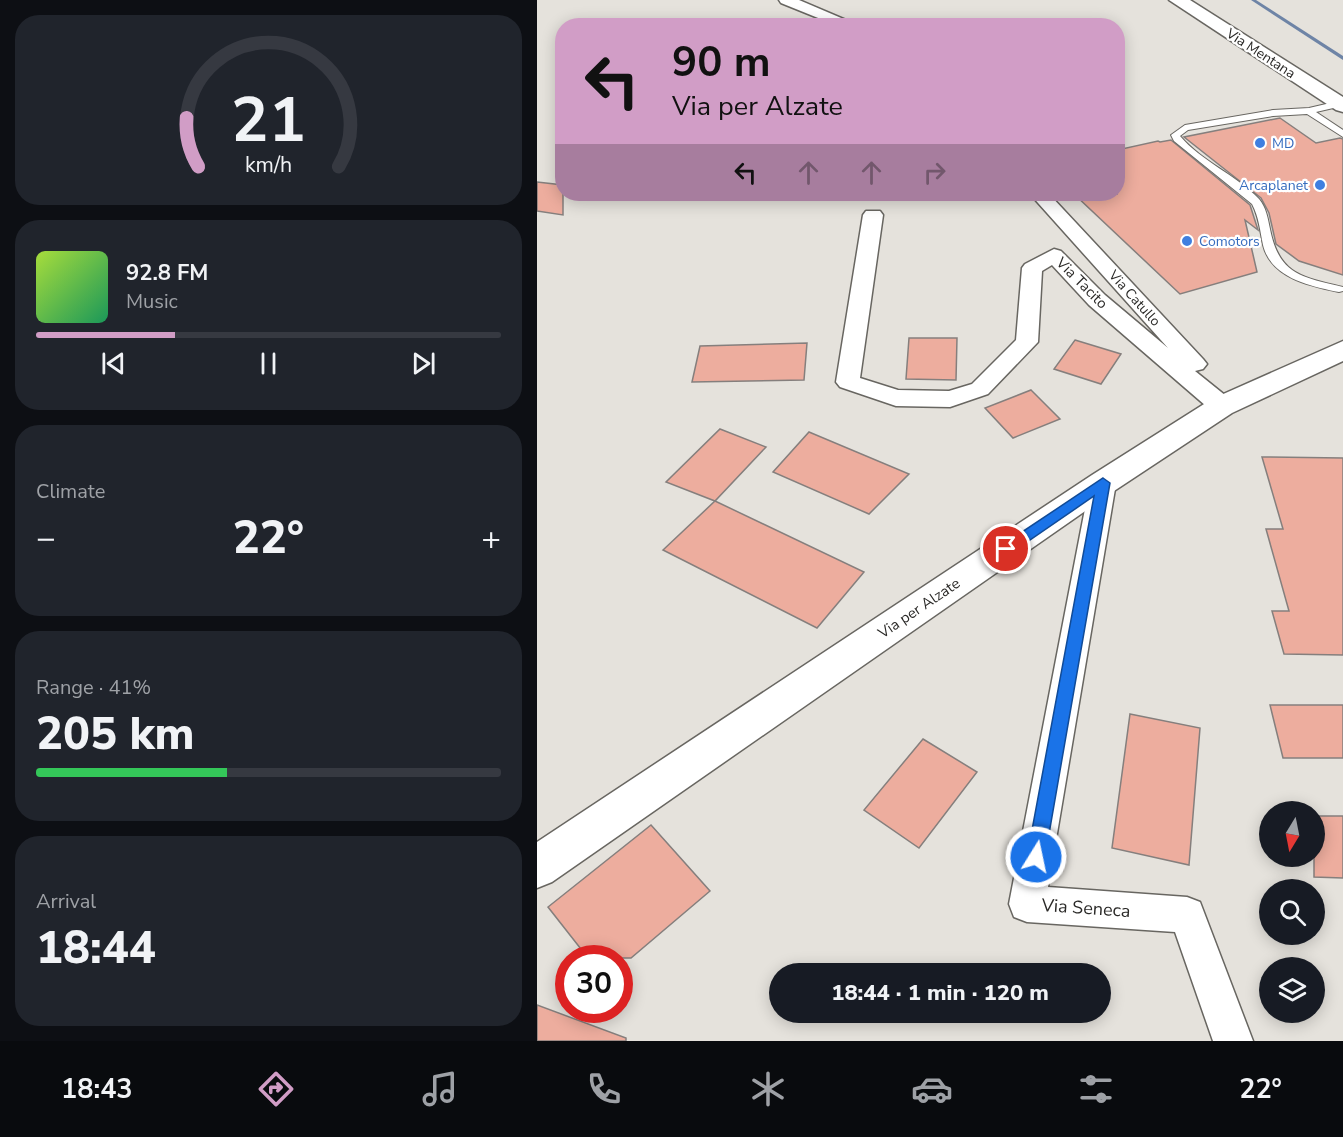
<!DOCTYPE html>
<html lang="en">
<head>
<meta charset="utf-8">
<style>
	:root { --surface:#171b24; --page:#20242c; --text:#f1f3f6; --muted:#9ea1a6; --line:#363941; --accent:#d19dc6 }
	body { margin:0; font-family:"Nunito Sans",sans-serif; background:var(--page); color:var(--text); height:100vh; display:flex; flex-direction:column; font-size:22px; white-space:nowrap }
	* { box-sizing:border-box; margin:0 }
	p { font-size:20px; color:var(--muted) }
	.icon { flex:none; width:33px; height:33px; fill:none; stroke:currentColor; stroke-width:2; stroke-linecap:round; stroke-linejoin:round }
	.map { position:relative; flex:1; overflow:hidden }
	.details { display:flex; flex-direction:column; gap:15px; padding:15px; background:#0d0f14; width:537px }
	.details>* { flex:none }
	.top-card { position:absolute; left:18px; top:18px; width:570px; height:183px; border-radius:24px; box-shadow:0 3px 15px #0003; background:#d19dc6; color:#111; overflow:hidden }
	.needle { width:39px; rotate:190deg }
	.fabs { position:absolute; left:722px; top:801px; display:grid; gap:12px }
	.fabs a { display:grid; place-items:center; width:66px; height:66px; border-radius:50%; background:var(--surface); box-shadow:0 3px 15px #0003; font-size:30px }
	.speed { position:absolute; left:18px; top:945px; display:flex; gap:12px; font-size:30px; font-weight:700; text-align:center }
	.speed>* { display:grid; place-content:center; width:78px; height:78px; border-radius:50%; background:var(--surface); box-shadow:0 3px 15px #0003; line-height:1 }
	.speed .limit { border:9px solid #d22; background:#fff; color:#111 }
	.pin { position:absolute; display:grid; place-items:center; width:51px; height:51px; color:#fff; margin:-26px; border:3px solid #fff; border-radius:50%; box-shadow:0 2px 6px #0007 }
	.me { position:absolute; width:66px; margin:-33px; rotate:10deg; stroke-linejoin:round; filter:drop-shadow(0 0 4px #0008) }
	.turn { display:flex; align-items:center; gap:21px; height:126px; padding:0 18px; font-size:27px }
	.turn .icon { width:78px; height:78px; stroke-width:2.5 }
	.turn b { display:block; font-size:42px; line-height:51px }
	.lanes { display:flex; align-items:center; height:57px; padding:0 18px; background:#0003; justify-content:center; gap:30px; direction:ltr }
	.lanes .off { opacity:.35 }
	.big { font-size:45px; font-weight:800; line-height:1.1 }
	.details .widget { flex:1; display:flex; flex-direction:column; justify-content:center; gap:9px; min-width:0; padding:0 21px; border-radius:24px; background:var(--page) }
	.details .dial { align-items:center; gap:0 }
	.dial svg { height:156px; overflow:visible; fill:none; stroke:var(--line); stroke-width:7; stroke-linecap:round; text-anchor:middle }
	.dial text { fill:var(--text); stroke:none }
	.song { display:flex; align-items:center; gap:18px }
	.cover { width:72px; height:72px; border-radius:9px; background:linear-gradient(135deg,hsl(80 70% 55%),hsl(150 70% 35%)) }
	.played { height:6px; border-radius:3px; background:linear-gradient(90deg,var(--accent) 30%,var(--line) 30%) }
	.keys { display:flex; justify-content:space-around; direction:ltr }
	.heat { display:flex; justify-content:space-between; align-items:center; font-size:33px; direction:ltr }
	.charge { height:9px; border-radius:4px; background:linear-gradient(90deg,#34c759 41%,var(--line) 0) }
	.trip { position:absolute; left:232px; top:963px; width:342px; height:60px; border-radius:30px; background:var(--surface); box-shadow:0 3px 15px #0003; font-weight:800; line-height:60px; text-align:center }
	.tab-bar { display:flex; height:96px; justify-content:space-around; align-items:center; background:#090b0e; color:var(--muted) }
	.tab-bar .icon { width:42px; height:42px }
	.tab-bar .selected { color:var(--accent) }
	.tab-bar b { font-size:27px; color:var(--text) }
	main { display:flex; flex:1; min-height:0 }
	.map>svg:first-child { display:block }
</style>
</head>
<body>
<main>
<section class="details">
<div class="widget dial"><svg viewBox="0 0 100 80">
<path d="M14 69A42 42 0 1 1 86 69"/>
<path d="M14 69A42 42 0 0 1 8 44" stroke="#d19dc6"/>
<text x="50" y="56" font-size="32" font-weight="700">21</text>
<text x="50" y="72" font-size="11">km/h</text>
</svg></div>
<div class="widget">
<div class="song"><i class="cover"></i><div><b>92.8 FM</b><p>Music</p></div></div>
<div class="played"></div>
<div class="keys"><svg class="icon" aria-label="previous" viewBox="0 0 24 24"><path d="M18 5L8 12l10 7zM5 5v14"/></svg><svg class="icon" aria-label="pause" viewBox="0 0 24 24"><path d="M8 5v14M16 5v14"/></svg><svg class="icon" aria-label="next" viewBox="0 0 24 24"><path d="M6 5l10 7-10 7zM19 5v14"/></svg></div>
</div>
<div class="widget"><p>Climate</p>
<div class="heat"><a>−</a><b class="big">22°</b><a>+</a></div>
</div>
<div class="widget"><p>Range · 41%</p><b class="big">205 km</b><div class="charge"></div></div>
<div class="widget"><p>Arrival</p><b class="big">18:44</b></div>
</section>
<div class="map">
<svg width="806" height="1041" viewBox="0 0 806 1041">
	<rect width="100%" height="100%" fill="#e5e2dc"/>
	<g fill="none" stroke-linecap="round" stroke-linejoin="round">
		<!-- stream -->
		<polygon fill="#6e84a6" fill-rule="evenodd" points="714,0 719,0 806,56 806,60"/>
	</g>
	<!-- building -->
	<g fill="#edad9e" stroke="#857f7d" stroke-width="1.5">
		<polygon points="743,118 779,143 803,138 806,139 806,275 762,261 739,244 732,213 724,198 647,137"/>
		<polygon points="634,140 713,205 721,230 708,220 720,272 643,294 537,194 580,194 580,150 621,141 623,142"/>
		<polygon points="0,182 26,185 26,215 0,211"/>
		<polygon points="372,338 420,338 419,380 369,379"/>
		<polygon points="538,340 584,354 564,384 517,369"/>
		<polygon points="270,343 267,380 155,382 163,346"/>
		<polygon points="494,390 523,419 476,438 448,408"/>
		<polygon points="183,429 229,447 178,501 129,482"/>
		<polygon points="272,432 372,474 332,514 236,472"/>
		<polygon points="725,457 806,458 806,655 747,654 735,611 752,611 729,529 746,529"/>
		<polygon points="178,501 327,572 280,628 126,550"/>
		<polygon points="733,705 806,705 806,758 746,758"/>
		<polygon points="593,714 663,728 652,865 575,848"/>
		<polygon points="386,739 440,772 382,848 327,810"/>
		<polygon points="777,816 806,816 806,878 777,877"/>
		<polygon points="114,825 173,891 94,958 51,958 11,907"/>
		<polygon points="0,1005 89,1038 89,1041 0,1041"/>
	</g>
	<g fill="none" stroke-linecap="round" stroke-linejoin="round">
		<defs>
			<path id="service" d="M802,101l3,1v4l-26,6 27,18v7l-36,-23 -34,2 -85,14 -8,6c21,25 56,39 79,63 7,8 9,20 11,30 9,46 32,48 73,58v4l-4,1c-29,-6 -68,-14 -76,-47 -3,-14 -4,-28 -11,-41l-78,-63 -3,-6 14,-10 88,-15 36,-2z"/>
			<g id="minor">
				<polygon points="242,0 262,0 323,26 301,26 244,3"/>
				<polygon points="493,194 512,194 666,359 670,364 666,369 658,371 694,400 697,406 694,412 685,414 676,412 552,305 515,265 505,271 501,342 451,394 413,407 359,406 303,387 299,382 326,215 329,211 343,211 346,215 323,378 361,390 412,391 435,384 479,340 485,268 488,264 517,249 524,251 568,295 631,348"/>
				<polygon points="566,474 575,476 579,483 511,887 650,897 663,902 716,1041 676,1041 638,932 490,922 477,917 472,904 553,483 557,476"/>
			</g>
			<g id="tertiary">
				<polygon points="632,0 653,0 806,97 806,112 799,110"/>
				<polygon points="806,341 806,361 695,413 577,491 15,882 0,888 0,842 555,475 675,399"/>
			</g>
		</defs>
		<!-- service casing -->
		<use href="#service" stroke="#686661" stroke-width="2"/>
		<!-- minor casing -->
		<use href="#minor" stroke="#686661" stroke-width="3"/>
		<!-- tertiary casing -->
		<use href="#tertiary" stroke="#686661" stroke-width="3"/>
		<!-- service -->
		<use href="#service" fill="#fff" fill-rule="evenodd"/>
		<!-- minor -->
		<use href="#minor" fill="#fff" fill-rule="evenodd"/>
		<!-- tertiary -->
		<use href="#tertiary" fill="#fff" fill-rule="evenodd"/>
	</g>
	<!-- route -->
	<polygon fill="#1a73e8" stroke="#114b97" stroke-width="1.5" points="566,478 573,483 508,857 505,863 499,865 493,863 490,857 557,496 474,553 464,553 462,549 464,546"/>
	<!-- markers -->
	<g fill="#3f7fe0" stroke="#fff" stroke-width="2">
		<circle cx="723" cy="143" r="6"/>
		<circle cx="783" cy="185" r="6"/>
		<circle cx="650" cy="241" r="6"/>
	</g>
	<g text-anchor="middle" stroke-width="4.5" stroke-linejoin="round" paint-order="stroke">
		<!-- far-street labels -->
		<g font-size="14" fill="#2a2927" stroke="#fff">
			<text transform="translate(724 53) rotate(33)" y="5">Via Mentana</text>
			<text transform="translate(598 298) rotate(48)" y="5">Via Catullo</text>
		</g>
		<!-- far-shop labels -->
		<g font-size="14" fill="#366cbe" stroke="#fff" text-anchor="start">
			<text x="735" y="148">MD</text>
			<text x="771" y="190" text-anchor="end">Arcaplanet</text>
			<text x="662" y="246">Comotors</text>
		</g>
		<!-- street labels -->
		<g font-size="15" fill="#2a2927" stroke="#fff">
			<text transform="translate(545 283) rotate(45)" y="5">Via Tacito</text>
			<text transform="translate(382 608) rotate(-34)" y="5">Via per Alzate</text>
		</g>
		<!-- near-street labels -->
		<g font-size="18" fill="#2a2927" stroke="#fff">
			<text transform="translate(549 908) rotate(4)" y="6">Via Seneca</text>
		</g>
	</g>
</svg>
<div class="fabs">
<a><svg class="needle" viewBox="-14 -14 28 28"><path d="M0-13l5 13h-10z" fill="#e53935"/><path d="M0 13l5-13h-10z" fill="#9ea1a6"/></svg></a>
<a><svg class="icon" aria-label="search" viewBox="0 0 24 24"><circle cx="10" cy="10" r="6"/><path d="M15 15l6 6"/></svg></a>
<a><svg class="icon" aria-label="layers" viewBox="0 0 24 24"><path d="M12 4l9 5-9 5-9-5zM3 14l9 5 9-5"/></svg></a>
</div>
<div class="speed"><div class="limit">30</div></div>
<div class="pin" style="left:469px;top:549px;background:#d93025"><svg class="icon" aria-label="arrive" viewBox="0 0 24 24"><path d="M6 21V4h12l-3 4 3 4H6"/></svg></div>
<svg class="me" style="left:499px;top:857px" viewBox="-20 -20 40 40"><circle r="17" fill="#1a73e8" stroke="#fff" stroke-width="3"/><path d="M0-11L8 9 0 5-8 9z" fill="#fff"/></svg>
<div class="trip">18:44 · 1 min · 120 m</div>
<div class="top-card">
<div class="turn"><svg class="icon" aria-label="left" viewBox="0 0 24 24"><path d="M17 20v-9H6M10 6l-5 5 5 5"/></svg><div><b>90 m</b>Via per Alzate</div></div>
<div class="lanes"><svg class="icon" aria-label="left" viewBox="0 0 24 24"><path d="M17 20v-9H6M10 6l-5 5 5 5"/></svg><svg class="icon off" aria-label="ahead" viewBox="0 0 24 24"><path d="M12 20V5M6 11l6-6 6 6"/></svg><svg class="icon off" aria-label="ahead" viewBox="0 0 24 24"><path d="M12 20V5M6 11l6-6 6 6"/></svg><svg class="icon off" aria-label="right" viewBox="0 0 24 24"><path d="M7 20v-9h11M14 6l5 5-5 5"/></svg></div>
</div>
</div>
</main>
<nav class="tab-bar">
<b>18:43</b>
<svg class="icon selected" aria-label="directions" viewBox="0 0 24 24"><path d="M12 3l9 9-9 9-9-9zM9 14v-3h6M13 9l2 2-2 2"/></svg>
<svg class="icon" aria-label="music" viewBox="0 0 24 24"><path d="M9 18V5l10-2v13"/><circle cx="6" cy="18" r="3"/><circle cx="16" cy="16" r="3"/></svg>
<svg class="icon" aria-label="phone" viewBox="0 0 24 24"><path d="M5 4h4l2 5-3 2q2 4 5 5l2-3 5 2v4C11 20 4 13 5 4z"/></svg>
<svg class="icon" aria-label="climate" viewBox="0 0 24 24"><path d="M12 3v18M4 7l16 10M4 17L20 7"/></svg>
<svg class="icon" aria-label="car" viewBox="0 0 24 24"><path d="M5 17H2v-5l4-1 3-4h7l3 4 3 1v5h-3M9 17h6M6 11h13"/><circle cx="7" cy="17" r="2"/><circle cx="17" cy="17" r="2"/></svg>
<svg class="icon" aria-label="filters" viewBox="0 0 24 24"><path d="M4 7h16M4 17h16"/><circle cx="9" cy="7" r="2"/><circle cx="15" cy="17" r="2"/></svg>
<b>22°</b>
</nav>
</body>
</html>
